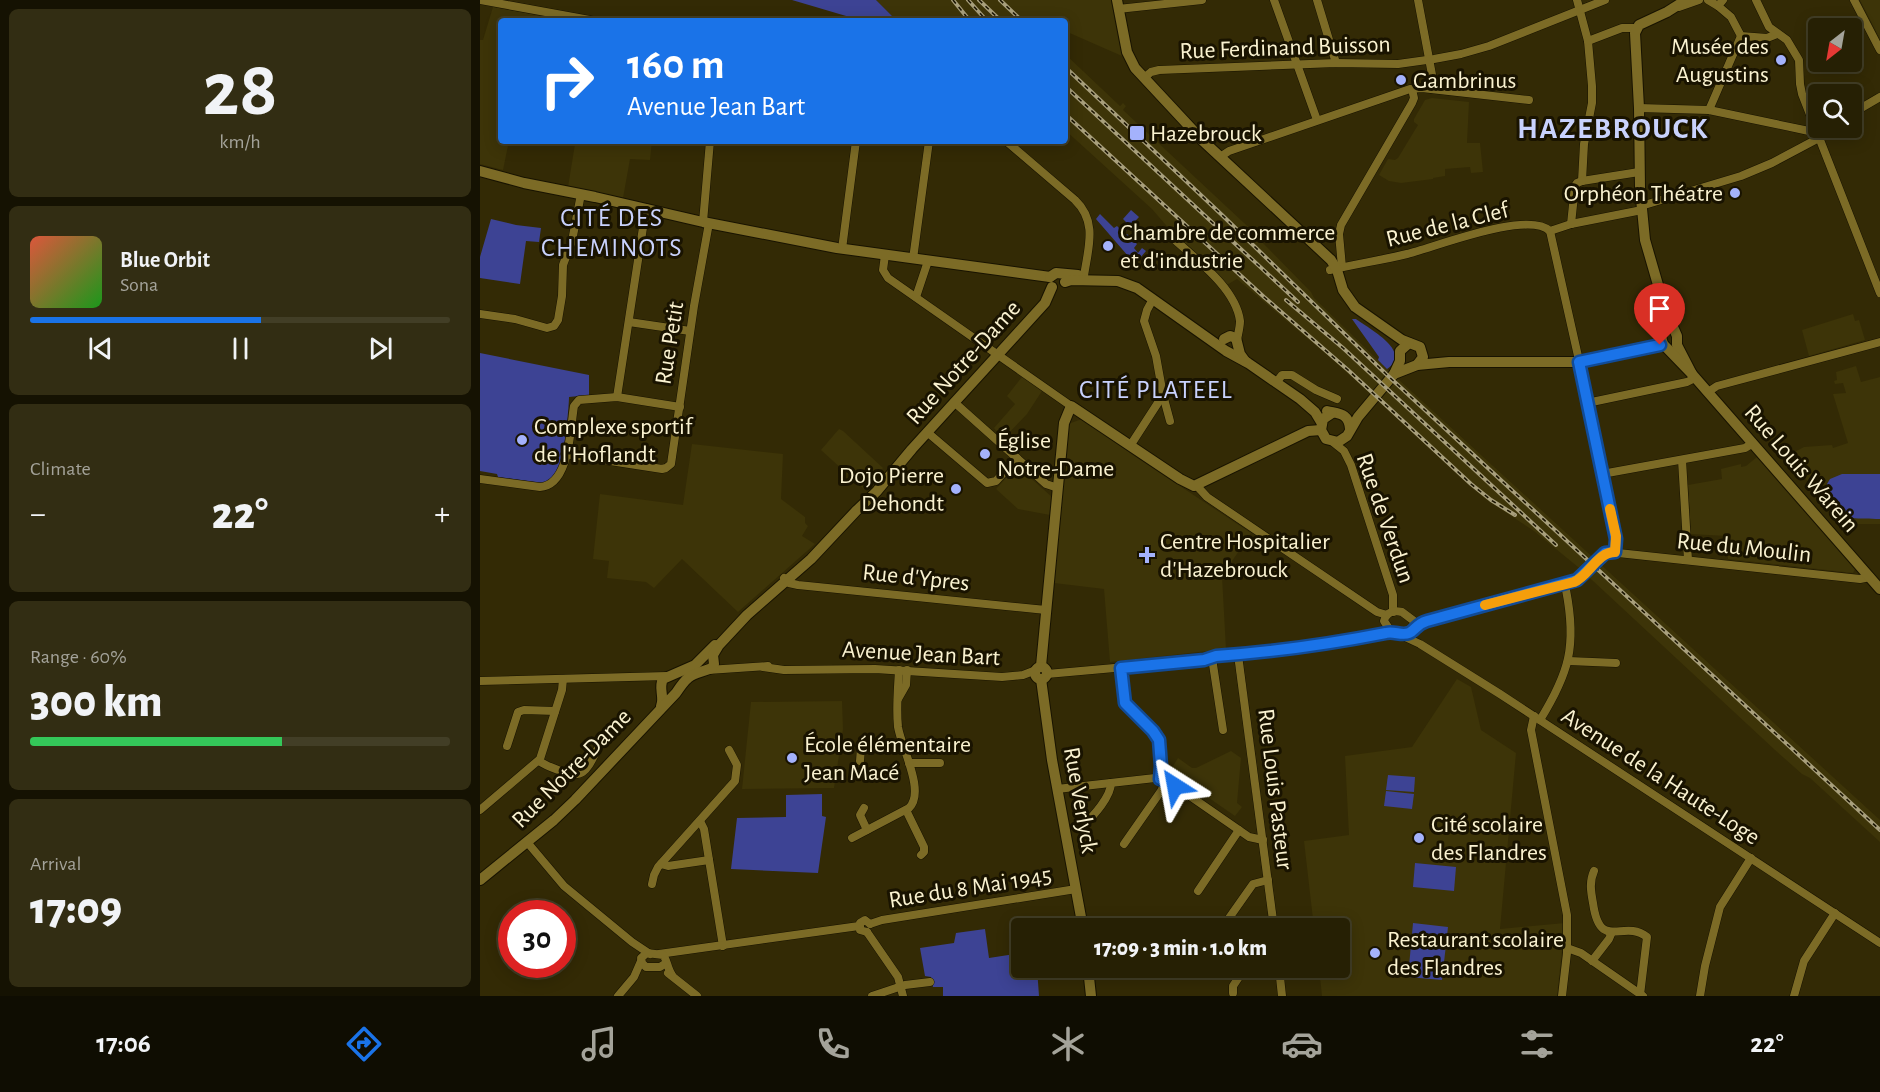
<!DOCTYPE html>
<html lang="en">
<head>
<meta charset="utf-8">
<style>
	:root { --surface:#262004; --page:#322d13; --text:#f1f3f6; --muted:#a4a39a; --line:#423e26; --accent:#1a73e8 }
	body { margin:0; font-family:"Alegreya Sans",sans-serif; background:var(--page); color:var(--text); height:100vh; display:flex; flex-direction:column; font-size:22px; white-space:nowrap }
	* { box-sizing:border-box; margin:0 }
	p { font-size:20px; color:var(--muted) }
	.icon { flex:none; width:33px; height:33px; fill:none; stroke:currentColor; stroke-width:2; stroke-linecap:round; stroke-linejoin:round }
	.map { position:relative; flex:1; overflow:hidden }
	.drawer { display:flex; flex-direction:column; gap:9px; padding:9px; background:#151202; width:480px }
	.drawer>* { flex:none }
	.top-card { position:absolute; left:18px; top:18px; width:570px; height:126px; border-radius:6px; box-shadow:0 3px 15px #0003,0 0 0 2px var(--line); background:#1a73e8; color:#fff; overflow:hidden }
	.needle { width:39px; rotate:211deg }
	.tools { position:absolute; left:1328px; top:18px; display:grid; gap:12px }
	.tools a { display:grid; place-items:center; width:54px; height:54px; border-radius:6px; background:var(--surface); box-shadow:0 3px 15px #0003,0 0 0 2px var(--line); font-size:30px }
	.speed { position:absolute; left:18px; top:900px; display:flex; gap:12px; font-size:30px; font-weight:700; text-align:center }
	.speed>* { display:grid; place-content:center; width:78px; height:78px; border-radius:50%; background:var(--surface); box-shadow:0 3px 15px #0003,0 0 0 2px var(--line); line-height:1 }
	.speed .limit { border:9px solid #d22; background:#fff; color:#111 }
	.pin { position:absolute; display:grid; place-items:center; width:51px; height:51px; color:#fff; margin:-62px -26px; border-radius:50% 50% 50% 0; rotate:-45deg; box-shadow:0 0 6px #0007 }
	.pin .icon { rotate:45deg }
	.me { position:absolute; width:66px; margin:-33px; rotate:326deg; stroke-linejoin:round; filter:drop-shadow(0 0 4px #0008) }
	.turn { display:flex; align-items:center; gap:21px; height:126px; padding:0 30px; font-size:27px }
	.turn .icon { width:78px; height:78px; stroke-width:2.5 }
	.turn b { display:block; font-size:42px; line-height:51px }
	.big { font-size:45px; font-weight:800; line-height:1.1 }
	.drawer .card { flex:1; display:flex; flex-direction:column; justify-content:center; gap:9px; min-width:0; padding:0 21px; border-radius:9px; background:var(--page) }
	.drawer .dial { align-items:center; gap:0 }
	.dial b { font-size:78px; line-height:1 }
	.song { display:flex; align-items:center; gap:18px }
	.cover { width:72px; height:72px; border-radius:9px; background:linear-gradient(135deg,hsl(10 70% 55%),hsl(120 70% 35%)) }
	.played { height:6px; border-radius:3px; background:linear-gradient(90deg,var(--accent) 55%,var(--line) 55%) }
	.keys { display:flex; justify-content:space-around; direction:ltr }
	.heat { display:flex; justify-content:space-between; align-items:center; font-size:33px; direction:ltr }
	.charge { height:9px; border-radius:4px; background:linear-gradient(90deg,#34c759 60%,var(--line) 0) }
	.trip { position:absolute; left:531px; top:918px; width:339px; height:60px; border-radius:6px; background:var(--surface); box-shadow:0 3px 15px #0003,0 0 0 2px var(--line); font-weight:800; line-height:60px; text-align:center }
	.tabs { display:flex; height:96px; justify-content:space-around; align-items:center; background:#0f0d02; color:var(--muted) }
	.tabs .icon { width:42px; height:42px }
	.tabs .on { color:var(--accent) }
	.tabs b { font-size:27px; color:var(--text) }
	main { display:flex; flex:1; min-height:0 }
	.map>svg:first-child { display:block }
</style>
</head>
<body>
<main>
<section class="drawer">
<div class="card dial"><b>28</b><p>km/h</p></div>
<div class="card">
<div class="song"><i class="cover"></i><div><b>Blue Orbit</b><p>Sona</p></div></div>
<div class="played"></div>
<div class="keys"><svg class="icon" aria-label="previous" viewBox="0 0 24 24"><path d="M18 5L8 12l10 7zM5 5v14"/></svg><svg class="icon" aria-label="pause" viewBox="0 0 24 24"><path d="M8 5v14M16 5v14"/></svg><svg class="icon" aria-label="next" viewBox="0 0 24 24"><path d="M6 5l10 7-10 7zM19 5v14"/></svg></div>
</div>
<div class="card"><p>Climate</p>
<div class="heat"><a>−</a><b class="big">22°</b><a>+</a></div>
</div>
<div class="card"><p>Range · 60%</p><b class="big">300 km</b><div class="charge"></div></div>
<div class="card"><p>Arrival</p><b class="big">17:09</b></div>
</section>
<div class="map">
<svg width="1400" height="996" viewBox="0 0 1400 996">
	<rect width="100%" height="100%" fill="#332a05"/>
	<!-- built -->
	<g fill="#3d3408">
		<polygon points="396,0 631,0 642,56 585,31 585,21 417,21"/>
		<polygon points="1380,0 1400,0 1400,39"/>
		<polygon points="13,7 89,21 21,21 21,141 29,141 23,170 0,164 0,40 3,40"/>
		<polygon points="585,54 640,106 643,103 646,106 643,110 778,236 779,239 831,292 834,298 907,369 1400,820 1400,842 1330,778 1322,774 1295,750 1098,567 1054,531 1004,498 851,358 757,279 745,286 737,275 691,231 672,209 585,130"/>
		<polygon points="952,98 989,102 987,143 1000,143 1003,172 991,173 990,167 965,169 965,176 953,178 953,179 921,183 909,181 899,175 908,159 915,160 918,158 938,125 934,122 934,119 945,100"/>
		<polygon points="79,141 172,141 170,160 150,159 143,198 88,187 95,144"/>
		<polygon points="1373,314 1375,321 1379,320 1385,340 1329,356 1322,330"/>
		<polygon points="1376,366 1381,382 1400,377 1400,524 1358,524 1350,508 1315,466 1305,457 1324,447 1352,445 1353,448 1368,443 1353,394 1366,393 1363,383 1355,384 1354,381 1357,380 1356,372"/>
		<polygon points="542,377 562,391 547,414 523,439 514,428 535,404 527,396"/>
		<polygon points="602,419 656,457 771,533 742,576 746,649 630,662 624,589 574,583 588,424"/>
		<polygon points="359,429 363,431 403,468 384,489 341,450"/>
		<polygon points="212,444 303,454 301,499 325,517 325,523 328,526 322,536 335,544 258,612 202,559 174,588 166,582 127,578 129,561 113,559 120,494 203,505"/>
		<polygon points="1277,457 1375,569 1373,573 1248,559 1246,536 1211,534 1208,485 1242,479 1241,469 1261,464 1261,467 1266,466"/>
		<polygon points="537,466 572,497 570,515 538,509 516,489"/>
		<polygon points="977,679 991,687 1001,730 1036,753 1020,929 1085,923 1077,996 842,996 839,968 860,968 860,928 834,928 824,841 869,835 865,756 932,747"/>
		<polygon points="362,701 363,729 354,788 262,789 271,702"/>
		<polygon points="751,751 761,758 757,803 762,807 755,816 690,771 698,758 712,768 716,768"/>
	</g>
	<!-- green -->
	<g fill="#3d4394">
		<polygon points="312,0 396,0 417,21 383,21"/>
		<polygon points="651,210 659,217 641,236 644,238 647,234 650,237 646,241 648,243 655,237 657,239 655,242 657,244 654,248 658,253 662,248 666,251 655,264 616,219 620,214 634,228 637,226 640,229 646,222 643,219"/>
		<polygon points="11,219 36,225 61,228 59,242 46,241 40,284 0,278 0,257"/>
		<path d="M872,319h4c12,9 58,33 31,50l-9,-9 1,-3z"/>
		<path d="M0,353l109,22v20l-20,2c0,12 -6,67 -11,76 -4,5 -10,9 -16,10l-44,-6 -1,-3 -17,-3z"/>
		<path d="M1362,474h38v45c-29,-1 -52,4 -53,-35l3,-5z"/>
		<polygon points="908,775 935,777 934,792 906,790"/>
		<polygon points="906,791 934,794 932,809 904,806"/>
		<polygon points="342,794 342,816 346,817 338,873 251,869 257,818 306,817 306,795"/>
		<polygon points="935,863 976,867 974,891 933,887"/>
		<polygon points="933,923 968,927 962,980 928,977"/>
		<polygon points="505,929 509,958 541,953 542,968 557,968 559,996 463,996 463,987 453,987 451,977 445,976 440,948 474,943 476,933"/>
	</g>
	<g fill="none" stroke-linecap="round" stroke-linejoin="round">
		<defs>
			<g id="street">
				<polyline points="0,0 115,21"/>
				<polyline points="794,0 837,120"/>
				<polyline points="837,0 856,63"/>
				<polyline points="938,0 953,80 952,89"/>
				<polyline points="1097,0 1108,41 1112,86 1112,103 1104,144 1102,181"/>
				<polyline points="1228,0 1238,6"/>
				<polyline points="1243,0 1238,6 1251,17 1261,36 1287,38 1297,34"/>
				<polyline points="1276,0 1289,27 1307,40 1319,60 1320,84 1322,94 1400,293"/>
				<polyline points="1374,0 1400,50"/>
				<polyline points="1199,7 1219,0"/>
				<polyline points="638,9 722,0"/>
				<polyline points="1108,41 1142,28 1156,28"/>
				<polyline points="664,78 671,72 679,70 856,63 918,64 954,59 981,54 1009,46 1125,0"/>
				<polyline points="1159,108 1229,110 1329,131 1336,132 1347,128"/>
				<polyline points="1229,110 1261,36"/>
				<polyline points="1371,114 1400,97"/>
				<path d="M526,141l69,59c23,22 13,48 9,76"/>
				<polyline points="740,157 749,151 930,89 942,88 1049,100"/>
				<polyline points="1102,181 1159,172"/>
				<polyline points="1161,206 1261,176 1292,163 1339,138"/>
				<polyline points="223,222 230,141"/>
				<polyline points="1091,224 1095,186 1097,183 1102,181"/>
				<polyline points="1070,231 1098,356"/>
				<path d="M695,240c22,20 61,49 65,81 0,6 -2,13 -3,19"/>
				<polyline points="362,249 376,141"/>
				<polyline points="405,255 403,270 408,278 591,406"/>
				<polyline points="433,259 449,141"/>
				<polyline points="862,267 859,234 861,225 932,103 934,98 932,89"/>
				<path d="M850,270c26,-6 52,-10 77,-16 29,-7 121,-44 143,-23l21,-7 71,-14"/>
				<polyline points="436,297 448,261"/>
				<polyline points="0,314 35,319 67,328 74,326 78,320 82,296 83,265 92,241 101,194"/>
				<polyline points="149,322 210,331"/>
				<polyline points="1099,362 1136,533 1135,552"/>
				<polyline points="796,383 802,375 812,375 836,390 857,399"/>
				<polyline points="1228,392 1237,386 1400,342"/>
				<polyline points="683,395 690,421"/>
				<polyline points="137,397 166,208"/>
				<polyline points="474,402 566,484 578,488"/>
				<polyline points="1107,403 1207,382 1215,378"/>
				<polyline points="447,432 507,483 516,481 537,458"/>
				<polyline points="854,443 864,451 871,465 913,595 913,612"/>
				<polyline points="650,446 683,395 676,356 664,321 667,310 673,299"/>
				<polyline points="85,454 182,469 186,468 191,464 214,306 229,223"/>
				<polyline points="1202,460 1208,560"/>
				<polyline points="1122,474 1265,448 1273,443"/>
				<path d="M0,479l60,8c30,-2 30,-58 34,-81l5,-6 38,-3 63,10"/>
				<polyline points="717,486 727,497 897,612 907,615"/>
				<polyline points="304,578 309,583 318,585 566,610"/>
				<path d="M935,627l12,-6 149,-40c13,-7 20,-22 33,-29l251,27 10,-2"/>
				<path d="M919,634h8l5,-2 2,-11 -12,-9c-8,-2 -16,0 -18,9l6,9 30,14 80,50 380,249"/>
				<polyline points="758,655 794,928"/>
				<polyline points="732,658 743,730"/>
				<polyline points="1089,661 1136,663"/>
				<polyline points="283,667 304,670 395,669 522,677 543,675 556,670"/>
				<polyline points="641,668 645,703 673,731 679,740 681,766 680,779"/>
				<polyline points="228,670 288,666"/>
				<polyline points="567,674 724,660 736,656 846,644 914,632"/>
				<polyline points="0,681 187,676"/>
				<polyline points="418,699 426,685 427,670"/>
				<polyline points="1054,716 1051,730 1087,915 1087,953 1082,996"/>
				<path d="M1060,720c29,-47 37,-74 26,-130"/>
				<polyline points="27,746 38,712 44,710 75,711"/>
				<path d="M59,761c7,5 14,7 22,10 24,10 27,-4 37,-23"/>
				<polyline points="380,761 381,748 383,745 422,746"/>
				<polyline points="429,763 460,763"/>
				<polyline points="577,789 675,778 684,780 694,785 769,837 783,840"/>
				<polyline points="384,808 380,815 387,830"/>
				<polyline points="0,810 60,759 82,690 83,679"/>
				<polyline points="426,810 444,847 444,852 441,855"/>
				<polyline points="220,821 224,829 243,946"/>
				<path d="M604,824c10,-8 27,-28 27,-41"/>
				<path d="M372,838l57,-30c17,-16 -8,-61 -11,-81 -2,-19 0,-38 1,-57"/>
				<polyline points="47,842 84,886 152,942 170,954"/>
				<polyline points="644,844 681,791 686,781"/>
				<polyline points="181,864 188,866 229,860"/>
				<path d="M1114,871c-5,11 -3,21 -1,32 7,50 30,15 54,34l-7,58"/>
				<polyline points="172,884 174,875 178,867 255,781 257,765 249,750"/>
				<polyline points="718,891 759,830"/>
				<polyline points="390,924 402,920 596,889"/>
				<polyline points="742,928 773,884 788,880"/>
				<polyline points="387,932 418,977 423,996"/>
				<polyline points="387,932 380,930 380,923 385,920 390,924"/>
				<polyline points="1087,948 1101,953 1163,996"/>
				<polyline points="179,954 379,926"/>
				<polyline points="1112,961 1129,939 1132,932"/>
				<path d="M186,963l-6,4h-14l-4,-4 -1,-5 6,-5 16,2c4,4 4,13 9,20"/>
				<polyline points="799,968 802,996"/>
				<polyline points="188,973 217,996"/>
				<polyline points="753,993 753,986 765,968"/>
				<polyline points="138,996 154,977 161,961"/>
				<polyline points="392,996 425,985 450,982"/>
				<polyline points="1220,996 1225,966 1240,907 1271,858"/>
				<polyline points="1314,996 1324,961 1355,913"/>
			</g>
			<g id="secondary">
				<polyline points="637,0 647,52 655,68 722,140 851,260 857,270 863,290 875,307 922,340 940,347 943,357 937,365"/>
				<polyline points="1206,0 1187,12 1159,25 1155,33 1159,108 1160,188 1165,240 1185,309 1197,336 1197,345 1212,374"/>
				<polyline points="0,171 44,183 115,197 223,222 357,248 570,277"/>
				<polyline points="570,277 576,273 598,275"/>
				<polyline points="585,282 591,280 638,281 657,288 746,351 768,363 820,399 835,412 841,422"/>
				<polyline points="1181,336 1183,344 1212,374 1400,589"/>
				<polyline points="744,339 750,336 756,338 760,354 765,361"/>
				<polyline points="914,374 937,365 969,362 1099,362 1183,344"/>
				<path d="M847,411c12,3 22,2 23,18"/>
				<polyline points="852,413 843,419 841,430 846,439 858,442 867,436 878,417 914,374 920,361 920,351 929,343"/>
				<polyline points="561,666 584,423 591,406 700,479 714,486 828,431 841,430"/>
				<circle cx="561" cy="673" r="6"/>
				<polyline points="561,679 572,760 603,928"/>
				<path d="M181,706c4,-9 -3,-18 2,-27l32,-14 20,-20"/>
				<path d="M0,880l74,-60 21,-20 101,-107c14,-21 15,-17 36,-25l2,-4 -1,-9 6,-10 28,-30 64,-56 46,-49 20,-19 35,-42 133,-146 7,-16"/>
				<polyline points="608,968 611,996"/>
			</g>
		</defs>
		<!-- street casing -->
		<use href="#street" stroke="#181301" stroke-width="9"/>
		<!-- secondary casing -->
		<use href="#secondary" stroke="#181301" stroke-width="12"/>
		<!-- street -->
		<use href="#street" stroke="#7c6b26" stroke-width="8"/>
		<!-- secondary -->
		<use href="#secondary" stroke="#7c6b26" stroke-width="10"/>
		<defs>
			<g id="rail">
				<polyline points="473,0 490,21"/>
				<polyline points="488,0 507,21"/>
				<polyline points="499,0 521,21"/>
				<polyline points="520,0 542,21"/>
				<polyline points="585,67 742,215 906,374 1400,830"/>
				<polyline points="585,86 818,302"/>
				<polyline points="585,114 784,297 868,370 991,484 1011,500 1035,515"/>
				<polyline points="806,300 863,348 1076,545"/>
			</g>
		</defs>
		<!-- rail casing -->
		<use href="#rail" stroke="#a89f7c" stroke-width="4"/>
		<!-- rail -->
		<use href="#rail" stroke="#191300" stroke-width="1.5" stroke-dasharray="4.5" stroke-linecap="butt"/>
	</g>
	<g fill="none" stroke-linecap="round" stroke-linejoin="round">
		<defs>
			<path id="route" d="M695,786l-15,-7 1,-13 -2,-26 -6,-9 -28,-28 -4,-35 83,-8 12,-4c57,-4 114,-12 170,-23 8,-2 16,3 23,0 6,-2 7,-9 18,-12l150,-41 28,-27 10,-1 1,-13 -37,-177 81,-17"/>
		</defs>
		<!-- route casing -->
		<use href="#route" stroke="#114b97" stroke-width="15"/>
		<!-- route -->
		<use href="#route" stroke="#1a73e8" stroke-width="10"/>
		<!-- slow -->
		<path stroke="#f59e0b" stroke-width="10" d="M1005,605l89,-23c15,-6 23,-30 41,-30l1,-16 -6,-27"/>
	</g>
	<!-- markers -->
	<g fill="#a4b2fc" stroke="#191300" stroke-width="2">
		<circle cx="1301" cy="60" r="6"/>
		<circle cx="921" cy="80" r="6"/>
		<rect x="649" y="125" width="16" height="16" rx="3"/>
		<circle cx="1255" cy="193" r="6"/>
		<circle cx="628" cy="246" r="6"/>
		<circle cx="42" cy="440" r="6"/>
		<circle cx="505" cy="454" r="6"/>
		<circle cx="476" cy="489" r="6"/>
		<path d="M664 546h6v6h6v6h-6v6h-6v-6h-6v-6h6z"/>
		<circle cx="312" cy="758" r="6"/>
		<circle cx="939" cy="838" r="6"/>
		<circle cx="895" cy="953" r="6"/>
	</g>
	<g text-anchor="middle" stroke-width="6" stroke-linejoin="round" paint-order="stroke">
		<!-- poi labels -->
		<g font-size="24" fill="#faf2d0" stroke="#191300" text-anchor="start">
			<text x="1289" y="54" text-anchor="end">Musée des<tspan x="1289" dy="28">Augustins</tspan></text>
			<text x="933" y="88">Gambrinus</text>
			<text x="670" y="141">Hazebrouck</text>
			<text x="1243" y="201" text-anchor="end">Orphéon Théatre</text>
			<text x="640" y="240">Chambre de commerce<tspan x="640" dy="28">et d'industrie</tspan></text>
			<text x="54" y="434">Complexe sportif<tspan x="54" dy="28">de l'Hoflandt</tspan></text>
			<text x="517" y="448">Église<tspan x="517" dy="28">Notre-Dame</tspan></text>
			<text x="464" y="483" text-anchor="end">Dojo Pierre<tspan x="464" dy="28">Dehondt</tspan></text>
			<text x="680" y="549">Centre Hospitalier<tspan x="680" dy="28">d'Hazebrouck</tspan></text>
			<text x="324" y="752">École élémentaire<tspan x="324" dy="28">Jean Macé</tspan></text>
			<text x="951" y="832">Cité scolaire<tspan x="951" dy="28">des Flandres</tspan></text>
			<text x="907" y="947">Restaurant scolaire<tspan x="907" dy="28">des Flandres</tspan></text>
		</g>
		<!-- street labels -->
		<g font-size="24" fill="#faf2d0" stroke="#191300">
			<text transform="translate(805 47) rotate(-2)" y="8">Rue Ferdinand Buisson</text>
			<text transform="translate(967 224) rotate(-14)" y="8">Rue de la Clef</text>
			<text transform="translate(189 343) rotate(-81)" y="8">Rue Petit</text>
			<text transform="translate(483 362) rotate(-48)" y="8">Rue Notre-Dame</text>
			<text transform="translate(1322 468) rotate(49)" y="8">Rue Louis Warein</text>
			<text transform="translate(906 518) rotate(71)" y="8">Rue de Verdun</text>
			<text transform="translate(1264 547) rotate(6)" y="8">Rue du Moulin</text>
			<text transform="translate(436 577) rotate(6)" y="8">Rue d'Ypres</text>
			<text transform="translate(441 653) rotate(3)" y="8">Avenue Jean Bart</text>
			<text transform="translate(91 768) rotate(-45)" y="8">Rue Notre-Dame</text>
			<text transform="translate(1181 776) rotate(33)" y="8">Avenue de la Haute-Loge</text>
			<text transform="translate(796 789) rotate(83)" y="8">Rue Louis Pasteur</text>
			<text transform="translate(601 800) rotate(80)" y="8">Rue Verlyck</text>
			<text transform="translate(490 887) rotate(-9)" y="8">Rue du 8 Mai 1945</text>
		</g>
		<!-- neighbourhood labels -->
		<g font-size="26" letter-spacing="1.5" fill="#c9d2fd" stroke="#191300">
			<text x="132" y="226">CITÉ DES<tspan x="132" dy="30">CHEMINOTS</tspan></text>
			<text x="676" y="398">CITÉ PLATEEL</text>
		</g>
		<!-- district labels -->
		<g font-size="30" font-weight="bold" letter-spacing="1.5" fill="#c9d2fd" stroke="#191300">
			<text x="1133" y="138">HAZEBROUCK</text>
		</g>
	</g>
</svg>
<div class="tools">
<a><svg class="needle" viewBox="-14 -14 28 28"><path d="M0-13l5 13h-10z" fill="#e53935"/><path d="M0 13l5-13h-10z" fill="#a4a39a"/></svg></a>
<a><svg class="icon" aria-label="search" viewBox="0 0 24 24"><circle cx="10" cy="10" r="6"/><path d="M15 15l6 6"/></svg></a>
</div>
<div class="speed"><div class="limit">30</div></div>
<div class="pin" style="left:1180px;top:345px;background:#d93025"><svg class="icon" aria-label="arrive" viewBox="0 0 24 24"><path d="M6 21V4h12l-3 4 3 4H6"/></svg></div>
<svg class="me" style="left:695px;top:786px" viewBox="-20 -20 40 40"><path d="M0-17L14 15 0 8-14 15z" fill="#1a73e8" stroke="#fff" stroke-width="4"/></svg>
<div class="trip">17:09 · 3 min · 1.0 km</div>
<div class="top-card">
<div class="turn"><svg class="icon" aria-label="right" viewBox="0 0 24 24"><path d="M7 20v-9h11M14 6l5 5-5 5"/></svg><div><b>160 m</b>Avenue Jean Bart</div></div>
</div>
</div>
</main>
<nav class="tabs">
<b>17:06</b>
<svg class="icon on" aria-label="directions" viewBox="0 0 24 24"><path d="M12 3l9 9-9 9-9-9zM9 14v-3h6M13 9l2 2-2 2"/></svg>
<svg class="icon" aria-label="music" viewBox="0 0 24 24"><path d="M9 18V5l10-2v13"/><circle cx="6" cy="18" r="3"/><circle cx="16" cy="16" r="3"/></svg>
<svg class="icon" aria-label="phone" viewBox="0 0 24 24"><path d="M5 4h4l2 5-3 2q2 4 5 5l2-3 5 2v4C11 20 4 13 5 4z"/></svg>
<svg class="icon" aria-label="climate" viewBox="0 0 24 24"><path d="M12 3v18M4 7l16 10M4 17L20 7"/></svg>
<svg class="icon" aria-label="car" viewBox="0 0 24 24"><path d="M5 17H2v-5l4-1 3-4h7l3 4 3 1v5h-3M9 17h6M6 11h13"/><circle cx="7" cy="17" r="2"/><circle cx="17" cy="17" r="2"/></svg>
<svg class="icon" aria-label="filters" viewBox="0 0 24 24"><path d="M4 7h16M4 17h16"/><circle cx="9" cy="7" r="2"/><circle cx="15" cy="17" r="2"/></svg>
<b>22°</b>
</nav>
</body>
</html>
